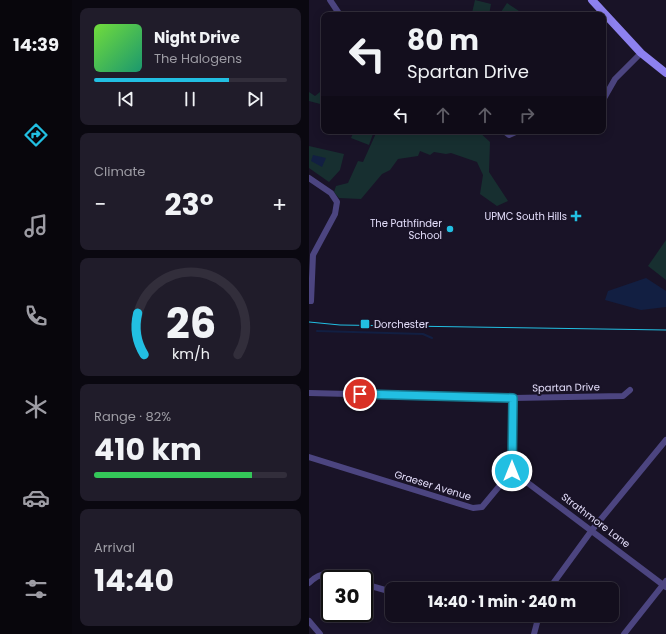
<!DOCTYPE html>
<html lang="en">
<head>
<meta charset="utf-8">
<style>
	:root { --surface:#130e1d; --page:#201c2a; --text:#f1f3f6; --muted:#9d9ca4; --line:#322e3b; --accent:#22bfe2 }
	body { margin:0; font-family:Poppins,sans-serif; background:var(--page); color:var(--text); height:100vh; display:flex; flex-direction:column; font-size:15px; white-space:nowrap }
	* { box-sizing:border-box; margin:0 }
	p { font-size:13px; color:var(--muted) }
	.icon { flex:none; width:22px; height:22px; fill:none; stroke:currentColor; stroke-width:2; stroke-linecap:round; stroke-linejoin:round }
	.map { position:relative; flex:1; overflow:hidden }
	.sheet { display:flex; flex-direction:column; gap:8px; padding:8px; background:#0a0810; width:237px }
	.sheet>* { flex:none }
	.hud { position:absolute; left:12px; top:12px; width:285px; height:122px; border-radius:8px; box-shadow:0 2px 10px #0003,0 0 0 1px var(--line); background:#130e1d; color:var(--text); overflow:hidden }
	.speed { position:absolute; left:12px; top:570px; display:flex; gap:8px; font-size:20px; font-weight:700; text-align:center }
	.speed>* { display:grid; place-content:center; width:52px; height:52px; border-radius:50%; background:var(--surface); box-shadow:0 2px 10px #0003,0 0 0 1px var(--line); line-height:1 }
	.speed .limit { border:2px solid #111; border-radius:6px; background:#fff; color:#111 }
	.pin { position:absolute; display:grid; place-items:center; width:34px; height:34px; color:#fff; margin:-17px; border:2px solid #fff; border-radius:50%; box-shadow:0 1px 4px #0007 }
	.me { position:absolute; width:44px; margin:-22px; rotate:0deg; stroke-linejoin:round; filter:drop-shadow(0 0 3px #0008) }
	.turn { display:flex; align-items:center; gap:14px; height:84px; padding:0 20px; font-size:18px }
	.turn .icon { width:52px; height:52px; stroke-width:2.5 }
	.turn b { display:block; font-size:28px; line-height:34px }
	.lanes { display:flex; align-items:center; height:38px; padding:0 20px; background:#0003; justify-content:center; gap:20px; direction:ltr }
	.lanes .off { opacity:.35 }
	.big { font-size:30px; font-weight:700; line-height:1.1 }
	.sheet .card { flex:1; display:flex; flex-direction:column; justify-content:center; gap:6px; min-width:0; padding:0 14px; border-radius:8px; background:var(--page) }
	.sheet .dial { align-items:center; gap:0 }
	.dial svg { height:104px; overflow:visible; fill:none; stroke:var(--line); stroke-width:7; stroke-linecap:round; text-anchor:middle }
	.dial text { fill:var(--text); stroke:none }
	.song { display:flex; align-items:center; gap:12px }
	.cover { width:48px; height:48px; border-radius:6px; background:linear-gradient(135deg,hsl(100 70% 55%),hsl(160 70% 35%)) }
	.played { height:4px; border-radius:2px; background:linear-gradient(90deg,var(--accent) 70%,var(--line) 70%) }
	.keys { display:flex; justify-content:space-around; direction:ltr }
	.heat { display:flex; justify-content:space-between; align-items:center; font-size:22px; direction:ltr }
	.charge { height:6px; border-radius:3px; background:linear-gradient(90deg,#34c759 82%,var(--line) 0) }
	.trip { position:absolute; left:76px; top:582px; width:234px; height:40px; border-radius:8px; background:var(--surface); box-shadow:0 2px 10px #0003,0 0 0 1px var(--line); font-weight:700; line-height:40px; text-align:center }
	main { display:flex; flex:1; min-height:0 }
	.tabs { display:flex; flex-direction:column; width:72px; justify-content:space-around; align-items:center; background:#08060c; color:var(--muted) }
	.tabs .icon { width:28px; height:28px }
	.tabs .active { color:var(--accent) }
	.tabs b { font-size:18px; color:var(--text) }
	.map>svg:first-child { display:block }
</style>
</head>
<body>
<main>
<nav class="tabs">
<b>14:39</b>
<svg class="icon active" aria-label="directions" viewBox="0 0 24 24"><path d="M12 3l9 9-9 9-9-9zM9 14v-3h6M13 9l2 2-2 2"/></svg>
<svg class="icon" aria-label="music" viewBox="0 0 24 24"><path d="M9 18V5l10-2v13"/><circle cx="6" cy="18" r="3"/><circle cx="16" cy="16" r="3"/></svg>
<svg class="icon" aria-label="phone" viewBox="0 0 24 24"><path d="M5 4h4l2 5-3 2q2 4 5 5l2-3 5 2v4C11 20 4 13 5 4z"/></svg>
<svg class="icon" aria-label="climate" viewBox="0 0 24 24"><path d="M12 3v18M4 7l16 10M4 17L20 7"/></svg>
<svg class="icon" aria-label="car" viewBox="0 0 24 24"><path d="M5 17H2v-5l4-1 3-4h7l3 4 3 1v5h-3M9 17h6M6 11h13"/><circle cx="7" cy="17" r="2"/><circle cx="17" cy="17" r="2"/></svg>
<svg class="icon" aria-label="filters" viewBox="0 0 24 24"><path d="M4 7h16M4 17h16"/><circle cx="9" cy="7" r="2"/><circle cx="15" cy="17" r="2"/></svg>
</nav>
<section class="sheet">
<div class="card">
<div class="song"><i class="cover"></i><div><b>Night Drive</b><p>The Halogens</p></div></div>
<div class="played"></div>
<div class="keys"><svg class="icon" aria-label="previous" viewBox="0 0 24 24"><path d="M18 5L8 12l10 7zM5 5v14"/></svg><svg class="icon" aria-label="pause" viewBox="0 0 24 24"><path d="M8 5v14M16 5v14"/></svg><svg class="icon" aria-label="next" viewBox="0 0 24 24"><path d="M6 5l10 7-10 7zM19 5v14"/></svg></div>
</div>
<div class="card"><p>Climate</p>
<div class="heat"><a>−</a><b class="big">23°</b><a>+</a></div>
</div>
<div class="card dial"><svg viewBox="0 0 100 80">
<path d="M14 69A42 42 0 1 1 86 69"/>
<path d="M14 69A42 42 0 0 1 9 37" stroke="#22bfe2"/>
<text x="50" y="56" font-size="32" font-weight="700">26</text>
<text x="50" y="72" font-size="11">km/h</text>
</svg></div>
<div class="card"><p>Range · 82%</p><b class="big">410 km</b><div class="charge"></div></div>
<div class="card"><p>Arrival</p><b class="big">14:40</b></div>
</section>
<div class="map">
<svg width="357" height="634" viewBox="0 0 357 634">
	<rect width="100%" height="100%" fill="#191327"/>
	<!-- green -->
	<g fill="#172f30">
		<polygon points="166,0 182,4 180,15 163,13"/>
		<polygon points="198,3 216,15 190,15"/>
		<polygon points="11,92 15,94 15,105 0,101 0,92 6,96"/>
		<polygon points="45,131 65,131 60,145 42,138"/>
		<polygon points="68,131 169,131 181,142 180,172 199,201 188,206 171,194 174,175 168,162 142,153 137,154 125,152 121,155 111,151 109,156 89,159 81,170 73,174 52,199 30,198 25,192 27,186 39,183 49,161 54,162"/>
		<polygon points="0,146 35,154 31,170 20,182 0,168"/>
		<polygon points="357,240 357,280 339,266"/>
	</g>
	<!-- water -->
	<g fill="#121f42">
		<polygon points="4,155 17,158 13,167 2,161"/>
		<polygon points="337,278 357,291 357,307 332,310 296,300 299,291"/>
	</g>
	<g fill="none" stroke-linecap="round" stroke-linejoin="round">
		<!-- stream -->
		<polyline stroke="#121f42" stroke-width="2" points="8,331 114,334 123,338"/>
		<!-- street -->
		<g stroke="#4c4580" stroke-width="6">
			<polyline points="21,0 31,15"/>
			<polyline points="294,100 306,79 332,53"/>
			<polyline points="195,131 200,135 209,131"/>
			<polyline points="0,178 22,193 28,202 26,214 4,255 2,301 0,301"/>
			<polyline points="0,393 204,398 314,396 321,390"/>
			<polyline points="0,457 164,508 173,507 203,471 204,398"/>
			<polyline points="203,471 357,587"/>
			<path d="M0,583c13,-13 22,-9 37,-4"/>
			<polyline points="55,584 83,592"/>
			<polyline points="240,589 283,530 357,440"/>
			<polyline points="0,621 11,634"/>
			<polyline points="225,634 230,615"/>
			<polyline points="315,634 357,581"/>
		</g>
		<!-- secondary -->
		<polyline stroke="#8d81ef" stroke-width="8" points="283,0 332,53 357,73"/>
		<!-- tram -->
		<polyline stroke="#22bfe2" stroke-width="1" points="0,322 31,325 357,330"/>
	</g>
	<g fill="none" stroke-linecap="round" stroke-linejoin="round">
		<defs>
			<polyline id="route" points="51,394 204,398 203,471"/>
		</defs>
		<!-- route casing -->
		<use href="#route" stroke="#167c93" stroke-width="10"/>
		<!-- route -->
		<use href="#route" stroke="#22bfe2" stroke-width="7"/>
	</g>
	<!-- markers -->
	<g fill="#22bfe2" stroke="#191327" stroke-width="1.5">
		<path d="M265 210h4v4h4v4h-4v4h-4v-4h-4v-4h4z"/>
		<circle cx="141" cy="229" r="4"/>
		<rect x="51" y="319" width="10" height="10" rx="2"/>
	</g>
	<g text-anchor="middle" stroke-width="4" stroke-linejoin="round" paint-order="stroke">
		<!-- poi labels -->
		<g font-size="10" fill="#e4defb" stroke="#191327" text-anchor="end">
			<text x="258" y="220">UPMC South Hills</text>
			<text x="133" y="227">The Pathfinder<tspan x="133" dy="12">School</tspan></text>
			<text x="65" y="328" text-anchor="start">Dorchester</text>
		</g>
		<!-- street labels -->
		<g font-size="10" fill="#e4defb" stroke="#191327">
			<text transform="translate(257 387) rotate(-1)" y="4">Spartan Drive</text>
			<text transform="translate(124 485) rotate(17)" y="4">Graeser Avenue</text>
			<text transform="translate(287 520) rotate(37)" y="4">Strathmore Lane</text>
		</g>
	</g>
</svg>
<div class="speed"><div class="limit">30</div></div>
<div class="pin" style="left:51px;top:394px;background:#d93025"><svg class="icon" aria-label="arrive" viewBox="0 0 24 24"><path d="M6 21V4h12l-3 4 3 4H6"/></svg></div>
<svg class="me" style="left:203px;top:471px" viewBox="-20 -20 40 40"><circle r="17" fill="#22bfe2" stroke="#fff" stroke-width="3"/><path d="M0-11L8 9 0 5-8 9z" fill="#fff"/></svg>
<div class="trip">14:40 · 1 min · 240 m</div>
<div class="hud">
<div class="turn"><svg class="icon" aria-label="left" viewBox="0 0 24 24"><path d="M17 20v-9H6M10 6l-5 5 5 5"/></svg><div><b>80 m</b>Spartan Drive</div></div>
<div class="lanes"><svg class="icon" aria-label="left" viewBox="0 0 24 24"><path d="M17 20v-9H6M10 6l-5 5 5 5"/></svg><svg class="icon off" aria-label="ahead" viewBox="0 0 24 24"><path d="M12 20V5M6 11l6-6 6 6"/></svg><svg class="icon off" aria-label="ahead" viewBox="0 0 24 24"><path d="M12 20V5M6 11l6-6 6 6"/></svg><svg class="icon off" aria-label="right" viewBox="0 0 24 24"><path d="M7 20v-9h11M14 6l5 5-5 5"/></svg></div>
</div>
</div>
</main>
</body>
</html>
